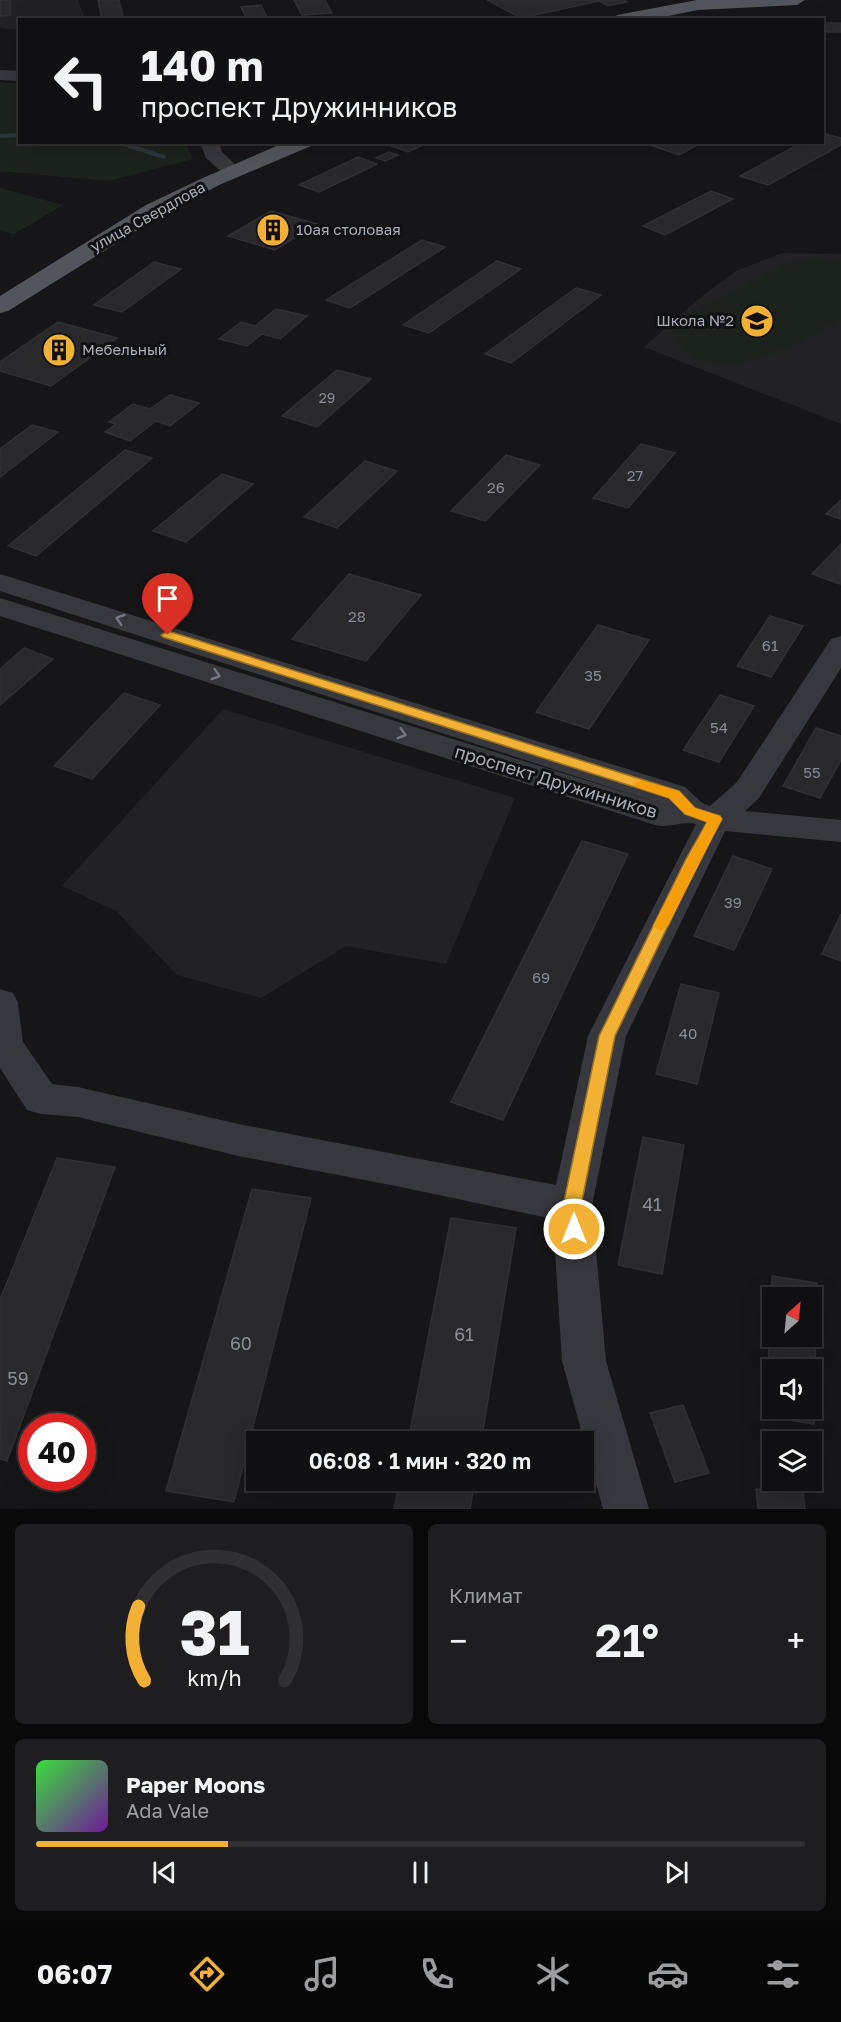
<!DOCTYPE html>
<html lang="ru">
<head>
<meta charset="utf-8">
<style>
	:root { --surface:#101012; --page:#1e1e20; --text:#f1f3f6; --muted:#9c9d9f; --line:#303032; --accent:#f2b134 }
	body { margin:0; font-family:"Golos Text",sans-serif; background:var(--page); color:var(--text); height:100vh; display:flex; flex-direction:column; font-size:22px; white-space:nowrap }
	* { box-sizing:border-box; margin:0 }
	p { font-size:20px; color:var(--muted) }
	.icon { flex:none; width:33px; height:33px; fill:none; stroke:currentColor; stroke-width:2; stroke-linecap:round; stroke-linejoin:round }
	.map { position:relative; height:1509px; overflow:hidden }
	.sheet { display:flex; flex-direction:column; gap:15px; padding:15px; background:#09090a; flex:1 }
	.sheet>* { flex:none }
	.hud { position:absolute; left:18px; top:18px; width:806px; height:126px; border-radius:0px; box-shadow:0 6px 24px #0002,0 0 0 2px var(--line); background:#101012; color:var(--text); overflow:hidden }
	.needle { width:39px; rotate:27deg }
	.controls { position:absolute; left:762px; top:1287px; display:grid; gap:12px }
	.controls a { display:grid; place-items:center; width:60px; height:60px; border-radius:0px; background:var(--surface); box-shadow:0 6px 24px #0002,0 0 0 2px var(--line); font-size:30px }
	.speed { position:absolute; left:18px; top:1413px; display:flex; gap:12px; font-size:30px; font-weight:700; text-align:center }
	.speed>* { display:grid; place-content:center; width:78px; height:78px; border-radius:50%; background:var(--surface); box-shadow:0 6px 24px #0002,0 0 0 2px var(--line); line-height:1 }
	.speed .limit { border:9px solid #d22; background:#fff; color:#111 }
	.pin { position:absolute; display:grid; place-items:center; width:51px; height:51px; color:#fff; margin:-62px -26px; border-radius:50% 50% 50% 0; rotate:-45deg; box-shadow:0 0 6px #0007 }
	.pin .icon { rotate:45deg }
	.me { position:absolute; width:66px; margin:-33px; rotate:0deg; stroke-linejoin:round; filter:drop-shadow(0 0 4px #0008) }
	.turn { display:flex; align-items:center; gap:21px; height:126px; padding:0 24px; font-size:27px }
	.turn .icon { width:78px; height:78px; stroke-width:2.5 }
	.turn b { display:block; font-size:42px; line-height:51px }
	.big { font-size:45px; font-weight:600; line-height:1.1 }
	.sheet .card { flex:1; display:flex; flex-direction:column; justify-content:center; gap:9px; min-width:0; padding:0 21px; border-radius:9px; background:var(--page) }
	.sheet .dial { align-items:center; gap:0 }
	.dial svg { height:156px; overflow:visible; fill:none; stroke:var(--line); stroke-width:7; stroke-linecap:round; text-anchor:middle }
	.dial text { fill:var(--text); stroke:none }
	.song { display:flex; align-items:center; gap:18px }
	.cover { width:72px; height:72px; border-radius:9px; background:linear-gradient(135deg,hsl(120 70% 55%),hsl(280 70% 35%)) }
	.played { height:6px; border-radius:3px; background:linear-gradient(90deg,var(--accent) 25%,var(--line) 25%) }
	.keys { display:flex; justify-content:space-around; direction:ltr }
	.heat { display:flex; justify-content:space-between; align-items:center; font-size:33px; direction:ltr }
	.sheet .tiles { flex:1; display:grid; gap:15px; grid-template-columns:1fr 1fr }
	.card:last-child { grid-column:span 2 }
	.trip { position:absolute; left:246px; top:1431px; width:348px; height:60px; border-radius:0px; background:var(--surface); box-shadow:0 6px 24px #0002,0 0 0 2px var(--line); font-weight:600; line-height:60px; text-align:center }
	.tab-bar { display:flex; height:96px; justify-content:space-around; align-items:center; background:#060607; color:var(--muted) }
	.tab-bar .icon { width:42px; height:42px }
	.tab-bar .on { color:var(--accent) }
	.tab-bar b { font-size:27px; color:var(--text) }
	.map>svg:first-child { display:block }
</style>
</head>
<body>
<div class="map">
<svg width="841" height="1509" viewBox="0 0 841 1509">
	<rect width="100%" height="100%" fill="#161618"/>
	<!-- built -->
	<g fill="#222225">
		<polygon points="0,0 78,0 85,19 20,20 19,30 0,28"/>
		<polygon points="782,253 841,254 841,424 644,347 702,296 736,271"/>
		<polygon points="223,709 515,798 446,964 346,946 261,998 177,975 116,911 62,886"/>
	</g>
	<!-- green -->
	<g fill="#1c231d">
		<polygon points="0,82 19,84 20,142 186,143 193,159 108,181 0,171"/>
		<polygon points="0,188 63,205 14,234 0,231"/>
		<path d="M819,259l22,3v57c-50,26 -124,76 -170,17l7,-16 114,-59z"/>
	</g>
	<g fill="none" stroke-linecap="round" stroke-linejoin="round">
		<!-- stream -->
		<g stroke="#2c353c" stroke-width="4">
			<polyline points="0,136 20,135"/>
			<polyline points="118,142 164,157"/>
		</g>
	</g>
	<!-- building -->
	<g fill="#29292c" stroke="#303034" stroke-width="1.5" fill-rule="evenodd">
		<polygon points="0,0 10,0 10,15 0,16"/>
		<polygon points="98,0 119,0 124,20 102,20"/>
		<polygon points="294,0 325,0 332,13 302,15"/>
		<polygon points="487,0 624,0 627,2 608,6 599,1 521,18"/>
		<polygon points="261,5 268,20 247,20 241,7"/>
		<rect x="822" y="23" width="19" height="9"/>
		<polygon points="822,133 841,138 841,145 768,185 740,176 803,142 822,142"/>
		<polygon points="394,142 429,142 408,152 388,145"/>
		<polygon points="661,142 703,142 679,155 653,146"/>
		<polygon points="389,152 398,155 385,161 376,158"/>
		<polygon points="358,157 377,164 319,192 299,185"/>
		<polygon points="711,191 733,199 665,235 643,226"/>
		<polygon points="271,211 317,224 275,250 228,236"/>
		<polygon points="422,240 445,247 350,308 326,300"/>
		<polygon points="497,261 521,269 429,333 403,325"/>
		<polygon points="154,262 181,269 122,312 94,305"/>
		<polygon points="576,288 601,295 511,363 485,354"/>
		<polygon points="276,309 307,316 280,339 262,334 247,346 219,339 241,322 255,326"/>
		<polygon points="58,322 117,338 51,386 0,371 0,362"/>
		<polygon points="337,370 371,379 317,427 282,416"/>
		<polygon points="170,395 199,403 170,426 156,421 130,441 105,432 116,424 109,422 133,404 150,409"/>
		<polygon points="32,425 58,432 0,477 0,449"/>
		<polygon points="641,444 675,453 628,508 593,498"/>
		<polygon points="125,450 152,458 36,556 8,546"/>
		<polygon points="506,455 540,465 485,521 451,511"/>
		<polygon points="365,461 397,471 337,528 304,517"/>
		<polygon points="222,474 253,484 186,542 153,531"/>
		<polygon points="840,501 840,519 826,514"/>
		<polygon points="841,544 840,584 812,574"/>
		<polygon points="349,574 421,595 366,661 292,639"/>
		<polygon points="770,616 803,626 771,677 737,666"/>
		<polygon points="598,625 649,640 589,729 536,712"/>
		<polygon points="24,648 53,659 0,705 0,669"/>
		<polygon points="124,693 160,705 92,779 54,766"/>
		<polygon points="720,695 754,706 719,762 683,750"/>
		<polygon points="816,728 841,736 841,760 820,798 783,786"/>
		<polygon points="582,841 628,854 503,1120 451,1102"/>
		<polygon points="733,856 772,869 734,950 694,936"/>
		<polygon points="841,914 841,961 822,954"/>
		<polygon points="681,984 719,993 697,1084 656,1074"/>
		<polygon points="643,1137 684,1145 662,1274 618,1265"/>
		<polygon points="57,1158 115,1167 7,1461 0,1459 0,1300"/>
		<polygon points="252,1189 311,1198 234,1502 166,1491"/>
		<polygon points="451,1218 516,1228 481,1442 408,1442"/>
		<path d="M772,1276l45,7 -3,141 -48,-8zM772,1298h40v38h-40zM772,1370h40v38h-40z"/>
		<polygon points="683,1405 709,1473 675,1482 650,1413"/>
		<polygon points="400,1480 475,1480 470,1509 394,1509"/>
		<polygon points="756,1489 803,1492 805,1509 758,1509"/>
	</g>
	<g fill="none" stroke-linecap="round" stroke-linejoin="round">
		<!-- minor -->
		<g fill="#37383d" fill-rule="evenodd">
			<polygon points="0,70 20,71 20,81 0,80"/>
			<polygon points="200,142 219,142 222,152 243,172 240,176 226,176 206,158"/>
			<path d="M0,574l685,213 17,16 8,3 27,-24 94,-143 10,-3v32l-82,130 -14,13 96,9v22l-116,-11 -99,205 -34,170 14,155 43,148h-46l-41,-148 -9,-142 -162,-34 -148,-28 -165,-40 -37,-3 -14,-4 -27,-42v-79l13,4 5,10 5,39 29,42 26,3 165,38 313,60 32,-149 108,-212c-14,-4 -26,5 -41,1l-655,-209v-18l665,207 -665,-214z"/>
		</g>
		<!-- major -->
		<g fill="#53555c" fill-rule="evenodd">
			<polygon points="697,0 805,0 797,5 698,10 648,20 609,20 617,15"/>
			<polygon points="286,142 314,142 311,146 219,185 162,215 8,311 0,313 0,296 146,205 205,177"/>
		</g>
	</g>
	<!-- one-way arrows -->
	<defs><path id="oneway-chevron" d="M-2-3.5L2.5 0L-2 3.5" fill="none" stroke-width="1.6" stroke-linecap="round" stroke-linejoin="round" transform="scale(1.5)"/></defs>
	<g stroke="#757881">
		<use href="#oneway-chevron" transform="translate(120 619) rotate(-162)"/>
		<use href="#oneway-chevron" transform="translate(216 675) rotate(17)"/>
		<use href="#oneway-chevron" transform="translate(402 734) rotate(17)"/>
	</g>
	<!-- route -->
	<polygon fill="#f2b134" stroke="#9d7322" stroke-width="1.5" points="168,631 679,791 695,808 720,816 722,819 700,859 615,1036 581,1206 583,1229 580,1234 574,1236 567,1234 563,1206 599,1036 686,859 707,822 685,814 669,798 163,637 161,635"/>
	<!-- slow -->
	<polygon fill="#f59e0b" points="641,780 679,791 695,808 720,816 722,819 668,926 660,931 653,926 707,822 685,814 669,798 636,787 634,784"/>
	<!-- icons -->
	<defs>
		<symbol id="building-disc" viewBox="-11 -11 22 22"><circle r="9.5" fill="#f2b134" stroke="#111113"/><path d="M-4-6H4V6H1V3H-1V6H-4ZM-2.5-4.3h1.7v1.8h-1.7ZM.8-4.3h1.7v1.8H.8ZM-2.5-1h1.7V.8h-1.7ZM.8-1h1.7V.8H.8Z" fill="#111"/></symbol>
		<symbol id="school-disc" viewBox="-11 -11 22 22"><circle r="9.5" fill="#f2b134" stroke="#111113"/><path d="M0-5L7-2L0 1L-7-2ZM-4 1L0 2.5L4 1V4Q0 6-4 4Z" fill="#111"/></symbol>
	</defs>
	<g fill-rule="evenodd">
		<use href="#building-disc" x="254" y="211" width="38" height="38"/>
		<use href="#school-disc" x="738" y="302" width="38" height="38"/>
		<use href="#building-disc" x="40" y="331" width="38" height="38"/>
	</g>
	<g text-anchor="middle" stroke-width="6" stroke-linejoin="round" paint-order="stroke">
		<!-- far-number labels -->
		<g font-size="14" fill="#888b94">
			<text x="327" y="403">29</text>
		</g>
		<!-- far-street labels -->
		<g font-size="15" fill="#a8adb8" stroke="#111113">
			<text transform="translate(148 217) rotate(-29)" y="5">улица Свердлова</text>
		</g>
		<!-- far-poi labels -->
		<g font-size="15" fill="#a8adb8" stroke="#111113" text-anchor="start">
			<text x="296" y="235">10ая столовая</text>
			<text x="734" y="326" text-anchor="end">Школа №2</text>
			<text x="82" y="355">Мебельный</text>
		</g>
		<!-- number labels -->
		<g font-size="15" fill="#888b94">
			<text x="635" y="481">27</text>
			<text x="496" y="493">26</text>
			<text x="357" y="622">28</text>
			<text x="770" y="651">61</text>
			<text x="593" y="681">35</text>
			<text x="719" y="733">54</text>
			<text x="812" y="778">55</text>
			<text x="733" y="908">39</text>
			<text x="541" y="983">69</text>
			<text x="688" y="1039">40</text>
		</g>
		<!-- street labels -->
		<g font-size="18" fill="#a8adb8" stroke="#111113">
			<text transform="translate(556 782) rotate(17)" y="6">проспект Дружинников</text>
		</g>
		<!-- near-number labels -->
		<g font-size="18" fill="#888b94">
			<text x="652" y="1211">41</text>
			<text x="464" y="1341">61</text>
			<text x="241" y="1350">60</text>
			<text x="18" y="1385">59</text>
		</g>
	</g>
</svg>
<div class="controls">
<a><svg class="needle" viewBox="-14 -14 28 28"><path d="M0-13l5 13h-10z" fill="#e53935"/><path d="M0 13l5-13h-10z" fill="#9c9d9f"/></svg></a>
<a><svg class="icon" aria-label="sound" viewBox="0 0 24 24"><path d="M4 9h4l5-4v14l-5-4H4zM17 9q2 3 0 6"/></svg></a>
<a><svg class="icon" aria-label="layers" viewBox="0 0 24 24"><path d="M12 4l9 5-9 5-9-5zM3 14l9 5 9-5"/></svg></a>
</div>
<div class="speed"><div class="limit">40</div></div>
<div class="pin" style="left:168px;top:635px;background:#d93025"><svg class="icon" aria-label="arrive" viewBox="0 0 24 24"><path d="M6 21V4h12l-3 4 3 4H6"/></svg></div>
<svg class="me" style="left:574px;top:1229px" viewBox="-20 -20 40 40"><circle r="17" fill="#f2b134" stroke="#fff" stroke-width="3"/><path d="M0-11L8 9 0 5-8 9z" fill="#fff"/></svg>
<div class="trip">06:08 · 1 мин · 320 m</div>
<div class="hud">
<div class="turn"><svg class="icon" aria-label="left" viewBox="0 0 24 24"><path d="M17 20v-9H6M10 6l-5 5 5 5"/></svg><div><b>140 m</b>проспект Дружинников</div></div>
</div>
</div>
<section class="sheet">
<div class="tiles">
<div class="card dial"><svg viewBox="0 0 100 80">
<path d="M14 69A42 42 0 1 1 86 69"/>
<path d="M14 69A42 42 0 0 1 11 31" stroke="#f2b134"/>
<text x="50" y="56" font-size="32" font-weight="700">31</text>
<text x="50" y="72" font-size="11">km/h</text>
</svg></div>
<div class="card"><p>Климат</p>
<div class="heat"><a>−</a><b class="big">21°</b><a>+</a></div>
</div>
<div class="card">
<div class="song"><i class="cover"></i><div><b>Paper Moons</b><p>Ada Vale</p></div></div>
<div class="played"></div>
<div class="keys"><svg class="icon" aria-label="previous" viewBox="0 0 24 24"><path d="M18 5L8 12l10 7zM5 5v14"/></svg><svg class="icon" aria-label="pause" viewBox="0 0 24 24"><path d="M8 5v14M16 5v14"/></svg><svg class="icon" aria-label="next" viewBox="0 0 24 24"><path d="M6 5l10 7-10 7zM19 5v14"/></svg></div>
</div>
</div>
</section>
<nav class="tab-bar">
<b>06:07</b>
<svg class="icon on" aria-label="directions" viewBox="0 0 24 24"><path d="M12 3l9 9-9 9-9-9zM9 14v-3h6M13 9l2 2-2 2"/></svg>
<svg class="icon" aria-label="music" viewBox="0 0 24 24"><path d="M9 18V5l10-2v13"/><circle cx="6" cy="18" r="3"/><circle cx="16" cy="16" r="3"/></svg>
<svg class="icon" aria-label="phone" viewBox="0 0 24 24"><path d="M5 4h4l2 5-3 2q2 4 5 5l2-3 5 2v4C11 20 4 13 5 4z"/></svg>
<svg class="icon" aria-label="climate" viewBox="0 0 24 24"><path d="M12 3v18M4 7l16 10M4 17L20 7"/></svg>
<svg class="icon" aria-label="car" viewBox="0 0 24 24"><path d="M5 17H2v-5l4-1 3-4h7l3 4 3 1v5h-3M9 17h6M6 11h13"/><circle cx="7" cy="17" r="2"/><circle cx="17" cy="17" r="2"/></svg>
<svg class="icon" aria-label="filters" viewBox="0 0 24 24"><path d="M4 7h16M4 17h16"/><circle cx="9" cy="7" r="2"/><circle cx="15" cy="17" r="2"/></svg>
</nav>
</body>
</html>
